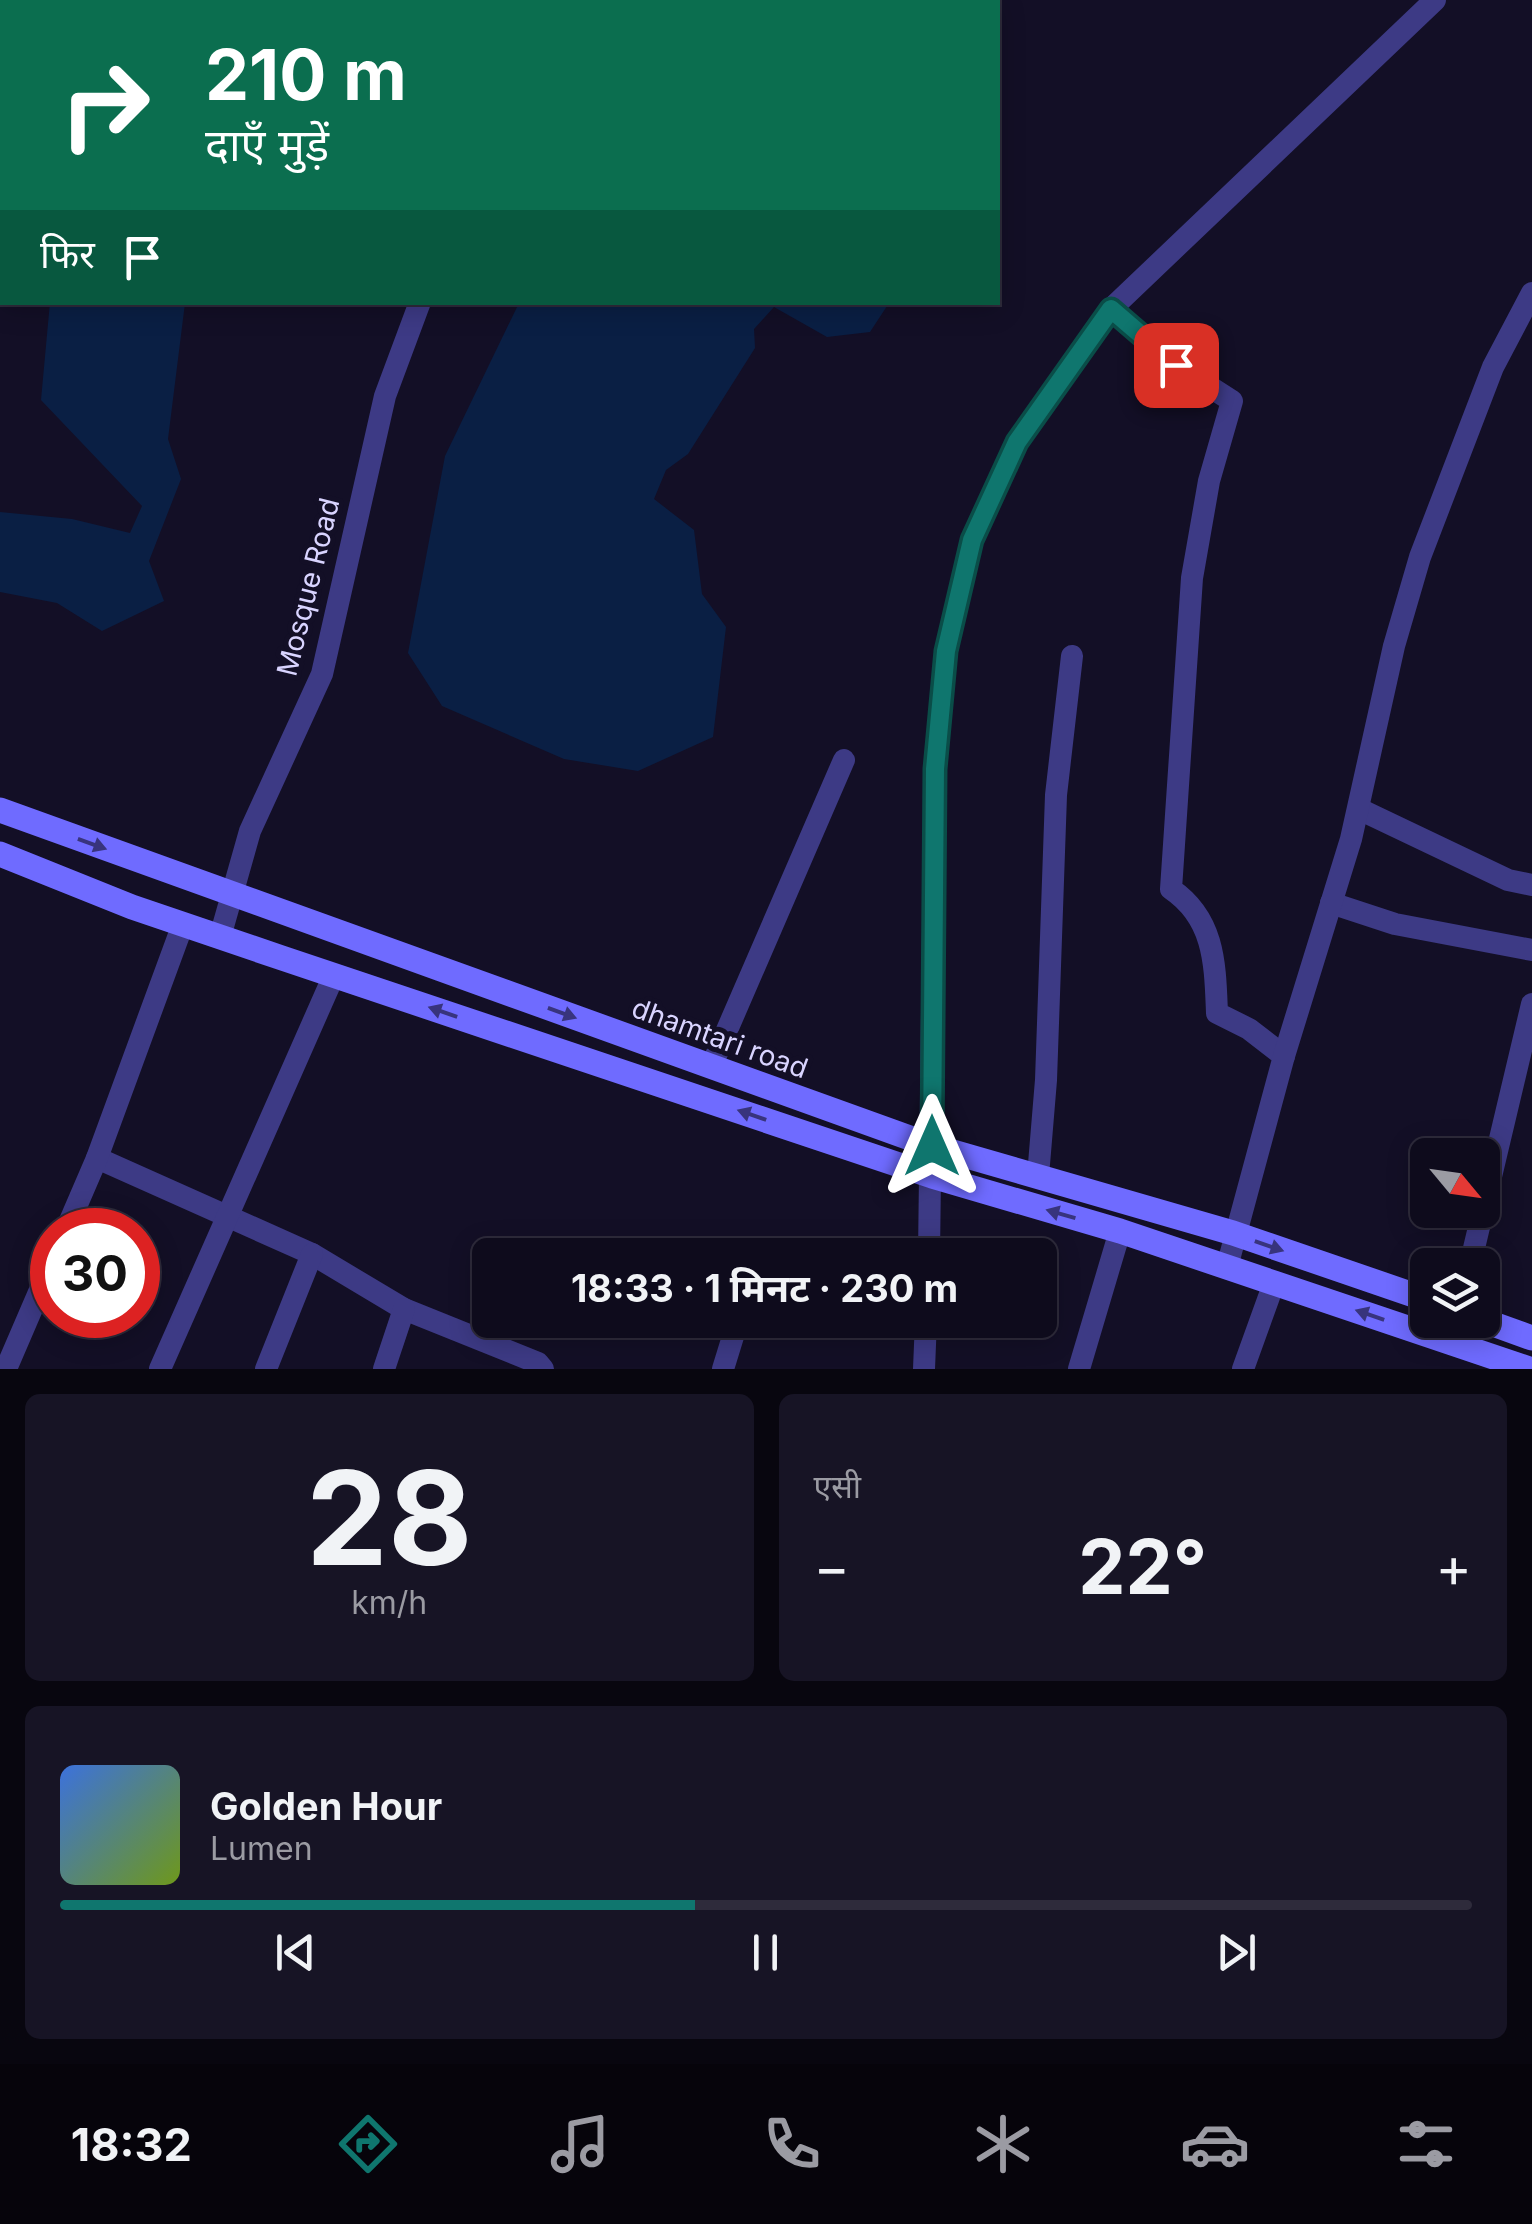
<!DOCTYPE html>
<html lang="hi">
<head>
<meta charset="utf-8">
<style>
	:root { --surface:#0e0b1c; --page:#171425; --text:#f1f3f6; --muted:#9b9ba3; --line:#2e2b3b; --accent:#0f766e }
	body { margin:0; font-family:Inter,"Noto Sans Devanagari",sans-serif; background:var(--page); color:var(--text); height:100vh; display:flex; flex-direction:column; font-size:38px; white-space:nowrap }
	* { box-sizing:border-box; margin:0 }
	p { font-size:32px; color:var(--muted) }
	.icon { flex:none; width:55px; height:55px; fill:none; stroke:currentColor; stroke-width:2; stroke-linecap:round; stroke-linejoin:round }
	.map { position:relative; height:1369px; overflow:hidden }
	.side { display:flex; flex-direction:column; gap:25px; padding:25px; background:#08060f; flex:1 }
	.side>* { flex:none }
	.guide { position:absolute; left:0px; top:0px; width:1000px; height:305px; box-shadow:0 5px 25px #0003,0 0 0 2px var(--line); background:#0b6e4f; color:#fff; overflow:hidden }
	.needle { width:65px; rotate:119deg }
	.fabs { position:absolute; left:1410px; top:1138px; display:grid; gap:20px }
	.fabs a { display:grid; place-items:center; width:90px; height:90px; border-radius:15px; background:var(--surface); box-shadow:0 5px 25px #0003,0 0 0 2px var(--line); font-size:50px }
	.speed { position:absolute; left:30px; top:1208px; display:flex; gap:20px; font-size:50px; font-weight:700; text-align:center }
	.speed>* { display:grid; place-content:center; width:130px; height:130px; border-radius:50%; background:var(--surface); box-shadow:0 5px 25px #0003,0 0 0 2px var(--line); line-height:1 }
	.speed .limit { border:15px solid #d22; background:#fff; color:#111 }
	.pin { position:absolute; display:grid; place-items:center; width:85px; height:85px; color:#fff; margin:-42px; border-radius:20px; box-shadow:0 5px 15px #0006 }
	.me { position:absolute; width:110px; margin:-55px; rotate:0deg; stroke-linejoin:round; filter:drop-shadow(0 0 8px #0008) }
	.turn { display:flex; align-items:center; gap:35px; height:210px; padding:0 40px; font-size:45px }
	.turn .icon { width:130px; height:130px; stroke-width:2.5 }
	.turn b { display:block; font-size:70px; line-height:85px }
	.then { display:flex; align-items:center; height:95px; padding:0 40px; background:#0003; gap:20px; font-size:38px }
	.big { font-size:75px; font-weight:700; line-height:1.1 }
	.side .card { flex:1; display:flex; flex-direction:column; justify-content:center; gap:15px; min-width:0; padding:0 35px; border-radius:15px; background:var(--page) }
	.side .dial { align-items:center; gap:0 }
	.dial b { font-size:130px; line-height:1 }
	.song { display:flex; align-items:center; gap:30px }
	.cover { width:120px; height:120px; border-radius:15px; background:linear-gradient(135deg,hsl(220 70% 55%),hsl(80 70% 35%)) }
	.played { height:10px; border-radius:5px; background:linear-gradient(90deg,var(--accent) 45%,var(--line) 45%) }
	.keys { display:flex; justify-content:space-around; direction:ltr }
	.heat { display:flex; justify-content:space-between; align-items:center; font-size:55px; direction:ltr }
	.side .tiles { flex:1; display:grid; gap:25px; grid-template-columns:1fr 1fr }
	.card:last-child { grid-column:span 2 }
	.trip { position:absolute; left:472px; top:1238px; width:585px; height:100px; border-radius:15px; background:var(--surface); box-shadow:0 5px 25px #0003,0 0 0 2px var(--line); font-weight:700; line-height:100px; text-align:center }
	.tab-bar { display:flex; height:160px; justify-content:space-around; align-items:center; background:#06040b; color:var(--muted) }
	.tab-bar .icon { width:70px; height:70px }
	.tab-bar .selected { color:var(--accent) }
	.tab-bar b { font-size:45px; color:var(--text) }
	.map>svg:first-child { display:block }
</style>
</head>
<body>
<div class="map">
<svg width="1532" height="1369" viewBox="0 0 1532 1369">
	<rect width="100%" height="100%" fill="#130f26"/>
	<!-- water -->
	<g fill="#0a1f44">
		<polygon points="50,302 185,303 168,439 181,479 149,561 164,601 102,631 57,603 0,592 0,512 72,519 130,533 142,506 41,400"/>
		<polygon points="519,303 889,303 870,332 827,337 774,307 754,329 755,348 688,454 666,470 654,499 694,530 702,594 726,627 713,737 638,771 564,759 442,706 408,653 445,456"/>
	</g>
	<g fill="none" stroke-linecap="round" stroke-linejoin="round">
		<!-- lane -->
		<polyline stroke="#3d3a85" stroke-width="11" points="886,0 890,2"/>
		<!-- street -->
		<g stroke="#3d3a85" stroke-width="22">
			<polyline points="590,0 595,2"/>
			<polyline points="525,2 526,0"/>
			<path d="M1111,309l65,56 56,36 -23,80 -17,97 -21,311c44,30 44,75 46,124l32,16 35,27"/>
			<polyline points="1359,809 1508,880 1532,885"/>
			<polyline points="1331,903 1395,924 1532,950"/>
			<polyline points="220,937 250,831 322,674 385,396 420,302"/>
			<polyline points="711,1067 844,760"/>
			<polyline points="97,1158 312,1254 404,1309 538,1363 543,1369"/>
			<polyline points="1038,1176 1046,1080 1056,795 1072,656"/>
			<polyline points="66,1230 97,1158 183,924"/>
			<polyline points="929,1255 935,769 946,651 972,540 1017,442 1111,309 1435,0"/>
			<polyline points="1470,1265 1532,1004"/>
			<polyline points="1227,1267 1284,1056 1351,839 1394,646 1420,557 1493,367 1532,293"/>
			<polyline points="1450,1343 1456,1320"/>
			<polyline points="6,1369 52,1262"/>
			<polyline points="160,1369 334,975"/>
			<polyline points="266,1369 312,1254"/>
			<polyline points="384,1369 404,1309"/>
			<polyline points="723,1369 735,1330"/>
			<polyline points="924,1369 926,1320"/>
			<polyline points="1079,1369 1120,1231"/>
			<polyline points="1243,1369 1274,1283"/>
		</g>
		<!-- secondary -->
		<g stroke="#6f6bff" stroke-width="25">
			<polyline points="0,810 932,1146 1233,1233 1428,1300"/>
			<polyline points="0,854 132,907 282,958 932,1176 1120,1231 1529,1369"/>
			<polyline points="1482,1320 1532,1338"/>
		</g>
	</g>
	<!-- one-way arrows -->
	<defs><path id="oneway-solid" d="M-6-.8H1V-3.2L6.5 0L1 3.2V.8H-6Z" transform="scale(2.5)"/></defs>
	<g fill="#38347d">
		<use href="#oneway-solid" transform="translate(92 844) rotate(20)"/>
		<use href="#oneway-solid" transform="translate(443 1012) rotate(-161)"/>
		<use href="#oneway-solid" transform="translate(562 1013) rotate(20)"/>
		<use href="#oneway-solid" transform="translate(752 1115) rotate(-161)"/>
		<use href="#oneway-solid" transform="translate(1061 1214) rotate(-164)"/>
		<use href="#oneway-solid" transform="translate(1269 1246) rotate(19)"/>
		<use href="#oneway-solid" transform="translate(1370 1315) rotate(-161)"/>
	</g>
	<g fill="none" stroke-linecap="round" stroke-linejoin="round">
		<defs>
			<polyline id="route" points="932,1146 935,769 946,651 972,540 1017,442 1111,309 1176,365"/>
		</defs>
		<!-- route casing -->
		<use href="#route" stroke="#0a4d48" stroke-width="25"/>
		<!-- route -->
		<use href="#route" stroke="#0f766e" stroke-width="18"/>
	</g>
	<g text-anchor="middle" stroke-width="10" stroke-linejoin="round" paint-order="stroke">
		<!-- street labels -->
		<g font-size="28" fill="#d9d4ff" stroke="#130f26">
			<text transform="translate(308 587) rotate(-76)" y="10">Mosque Road</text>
			<text transform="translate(720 1038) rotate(20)" y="10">dhamtari road</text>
		</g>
	</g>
</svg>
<div class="fabs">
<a><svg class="needle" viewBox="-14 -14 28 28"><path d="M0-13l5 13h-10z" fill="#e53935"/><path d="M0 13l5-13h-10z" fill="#9b9ba3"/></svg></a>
<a><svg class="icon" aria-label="layers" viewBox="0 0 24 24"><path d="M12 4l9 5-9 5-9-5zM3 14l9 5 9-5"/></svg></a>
</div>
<div class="speed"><div class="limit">30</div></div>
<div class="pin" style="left:1176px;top:365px;background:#d93025"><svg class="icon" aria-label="arrive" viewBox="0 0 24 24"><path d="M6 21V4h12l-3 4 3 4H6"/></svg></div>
<svg class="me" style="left:932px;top:1146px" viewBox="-20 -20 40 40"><path d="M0-17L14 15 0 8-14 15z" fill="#0f766e" stroke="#fff" stroke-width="4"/></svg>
<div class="trip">18:33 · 1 मिनट · 230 m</div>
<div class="guide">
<div class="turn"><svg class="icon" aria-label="right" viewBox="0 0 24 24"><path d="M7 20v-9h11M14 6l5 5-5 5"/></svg><div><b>210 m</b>दाएँ मुड़ें</div></div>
<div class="then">फिर<svg class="icon" aria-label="arrive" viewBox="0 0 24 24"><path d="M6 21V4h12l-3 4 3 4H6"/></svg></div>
</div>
</div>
<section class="side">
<div class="tiles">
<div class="card dial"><b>28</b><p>km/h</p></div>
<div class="card"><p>एसी</p>
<div class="heat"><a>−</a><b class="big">22°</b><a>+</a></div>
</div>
<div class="card">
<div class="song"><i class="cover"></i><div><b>Golden Hour</b><p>Lumen</p></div></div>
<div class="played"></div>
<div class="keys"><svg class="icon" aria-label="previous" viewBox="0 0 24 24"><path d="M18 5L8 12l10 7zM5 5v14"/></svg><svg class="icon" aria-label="pause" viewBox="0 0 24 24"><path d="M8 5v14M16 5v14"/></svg><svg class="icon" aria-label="next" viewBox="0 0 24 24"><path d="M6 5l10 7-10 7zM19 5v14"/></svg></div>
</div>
</div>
</section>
<nav class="tab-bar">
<b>18:32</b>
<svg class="icon selected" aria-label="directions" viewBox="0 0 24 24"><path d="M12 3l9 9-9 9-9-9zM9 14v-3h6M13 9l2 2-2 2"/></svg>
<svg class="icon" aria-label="music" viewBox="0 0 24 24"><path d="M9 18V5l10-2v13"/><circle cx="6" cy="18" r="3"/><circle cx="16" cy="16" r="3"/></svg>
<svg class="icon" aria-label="phone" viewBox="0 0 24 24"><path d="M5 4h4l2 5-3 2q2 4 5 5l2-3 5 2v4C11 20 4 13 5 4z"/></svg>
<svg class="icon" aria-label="climate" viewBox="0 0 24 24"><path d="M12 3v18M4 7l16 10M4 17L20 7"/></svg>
<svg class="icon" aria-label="car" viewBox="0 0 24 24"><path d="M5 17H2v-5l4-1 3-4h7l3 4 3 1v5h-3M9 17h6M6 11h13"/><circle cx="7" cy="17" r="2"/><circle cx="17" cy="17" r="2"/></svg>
<svg class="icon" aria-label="filters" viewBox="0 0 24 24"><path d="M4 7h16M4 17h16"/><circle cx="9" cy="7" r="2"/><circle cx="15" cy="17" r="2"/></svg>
</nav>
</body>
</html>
